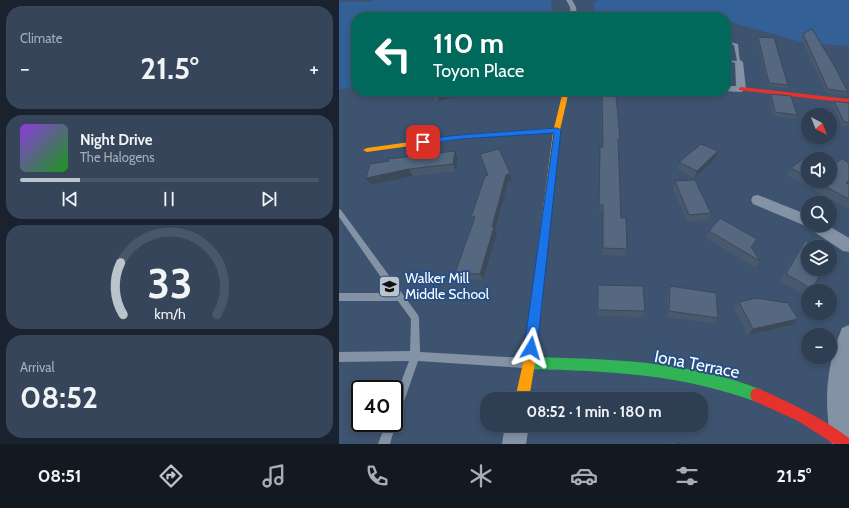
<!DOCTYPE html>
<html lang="en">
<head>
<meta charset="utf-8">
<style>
	:root { --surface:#2e3e53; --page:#36455a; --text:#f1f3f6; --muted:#a7aeb8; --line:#49576a; --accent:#bbc3cd }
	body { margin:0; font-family:Cabin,sans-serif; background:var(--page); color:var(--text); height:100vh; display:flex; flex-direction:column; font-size:15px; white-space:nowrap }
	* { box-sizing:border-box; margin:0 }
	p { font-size:13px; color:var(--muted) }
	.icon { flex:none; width:22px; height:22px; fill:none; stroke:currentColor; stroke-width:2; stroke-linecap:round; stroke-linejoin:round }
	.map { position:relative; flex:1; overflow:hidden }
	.drawer { display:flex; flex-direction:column; gap:6px; padding:6px; background:#19222e; width:339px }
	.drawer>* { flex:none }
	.hud { position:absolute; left:12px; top:12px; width:380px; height:84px; border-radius:16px; box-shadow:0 2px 6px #0003,0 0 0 1px var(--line); background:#00695c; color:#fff; overflow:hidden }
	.needle { width:26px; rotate:138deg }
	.tools { position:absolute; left:462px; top:108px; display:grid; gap:8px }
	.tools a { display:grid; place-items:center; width:36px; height:36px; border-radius:50%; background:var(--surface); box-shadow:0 2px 6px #0003,0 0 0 1px var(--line); font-size:20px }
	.speed { position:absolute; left:12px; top:380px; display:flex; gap:8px; font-size:20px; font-weight:700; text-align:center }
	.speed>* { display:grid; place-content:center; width:52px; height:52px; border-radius:50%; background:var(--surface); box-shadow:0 2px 6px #0003,0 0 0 1px var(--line); line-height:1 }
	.speed .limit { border:2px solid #111; border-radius:6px; background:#fff; color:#111 }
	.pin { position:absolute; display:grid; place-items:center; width:34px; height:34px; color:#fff; margin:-17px; border-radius:8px; box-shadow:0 2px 6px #0006 }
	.me { position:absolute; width:44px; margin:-22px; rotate:7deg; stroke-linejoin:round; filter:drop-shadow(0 0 3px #0008) }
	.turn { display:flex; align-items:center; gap:14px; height:84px; padding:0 16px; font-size:18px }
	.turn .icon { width:52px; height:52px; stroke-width:2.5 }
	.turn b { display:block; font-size:28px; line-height:34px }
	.big { font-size:30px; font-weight:800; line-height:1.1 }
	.drawer .card { flex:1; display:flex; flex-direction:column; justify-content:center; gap:6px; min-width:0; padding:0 14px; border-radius:16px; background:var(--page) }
	.drawer .dial { align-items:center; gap:0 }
	.dial svg { height:104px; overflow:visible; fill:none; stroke:var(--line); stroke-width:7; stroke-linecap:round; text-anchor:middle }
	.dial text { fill:var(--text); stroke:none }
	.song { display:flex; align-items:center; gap:12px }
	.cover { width:48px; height:48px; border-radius:6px; background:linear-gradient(135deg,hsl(270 70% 55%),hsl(120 70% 35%)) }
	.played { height:4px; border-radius:2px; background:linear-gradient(90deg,var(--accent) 20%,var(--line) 20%) }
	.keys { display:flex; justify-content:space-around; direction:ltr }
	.heat { display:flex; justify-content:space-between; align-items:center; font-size:22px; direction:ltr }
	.trip { position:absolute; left:141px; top:392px; width:228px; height:40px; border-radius:16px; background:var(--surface); box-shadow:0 2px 6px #0003,0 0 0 1px var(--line); font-weight:800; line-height:40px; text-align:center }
	.dock { display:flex; height:64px; justify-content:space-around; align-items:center; background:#121921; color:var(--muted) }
	.dock .icon { width:28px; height:28px }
	.dock .selected { color:var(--accent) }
	.dock b { font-size:18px; color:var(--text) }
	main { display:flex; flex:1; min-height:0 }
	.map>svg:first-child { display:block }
</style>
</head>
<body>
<main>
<section class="drawer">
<div class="card"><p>Climate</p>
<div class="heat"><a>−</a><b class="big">21.5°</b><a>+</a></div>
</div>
<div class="card">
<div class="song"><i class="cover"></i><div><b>Night Drive</b><p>The Halogens</p></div></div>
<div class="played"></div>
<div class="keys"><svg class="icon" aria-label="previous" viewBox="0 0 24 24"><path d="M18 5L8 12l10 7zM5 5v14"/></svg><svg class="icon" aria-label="pause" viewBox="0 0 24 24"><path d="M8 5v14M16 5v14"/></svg><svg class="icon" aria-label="next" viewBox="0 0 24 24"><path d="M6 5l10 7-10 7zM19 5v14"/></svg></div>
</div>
<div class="card dial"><svg viewBox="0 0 100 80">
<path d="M14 69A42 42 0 1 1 86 69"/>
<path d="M14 69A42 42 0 0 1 12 29" stroke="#bbc3cd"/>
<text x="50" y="56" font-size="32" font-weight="700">33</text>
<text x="50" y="72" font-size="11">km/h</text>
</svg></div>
<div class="card"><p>Arrival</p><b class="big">08:52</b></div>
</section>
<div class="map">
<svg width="510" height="444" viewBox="0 0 510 444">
	<rect width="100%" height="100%" fill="#3d536f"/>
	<!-- green -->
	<g fill="#336096">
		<polygon points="36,0 212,0 214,17 17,17 17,85 0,90 0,2 31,2"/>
		<polygon points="258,0 510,0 510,46 466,43 387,21 387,17 258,17 254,4"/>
	</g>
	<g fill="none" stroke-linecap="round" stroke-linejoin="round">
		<!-- lane -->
		<g fill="#8393a5" fill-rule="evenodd">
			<polygon points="387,41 399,44 401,63 387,62 387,60 398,61 395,45 387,43"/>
			<polygon points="0,209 2,210 79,315 80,318 81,352 185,358 188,360 190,363 188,366 185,368 79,361 60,416 59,420 56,421 57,423 51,444 39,444 47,423 55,423 55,401 70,361 0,362 0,352 71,351 72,319 59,301 0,301 0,293 53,293 0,217"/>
		</g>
		<!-- street -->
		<g fill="#8393a5" fill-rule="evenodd">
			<polygon points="227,0 233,0 237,7 238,17 232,17 231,7"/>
			<polygon points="400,59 404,62 407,89 402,92 384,91 387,91 387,86 397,86 396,62"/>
			<path d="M329,91h34c-5,5 -29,5 -34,0z"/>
			<polygon points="419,195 469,215 469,225 488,225 510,238 510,252 504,251 471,229 469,227 414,204 412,200 414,196"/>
			<path d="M510,325v119h-17c-3,-8 -3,-16 -4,-25 -3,-32 1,-60 14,-91z"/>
			<polygon points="166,425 190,425 187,444 163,444"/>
		</g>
		<!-- fast -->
		<path fill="#30b455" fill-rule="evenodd" d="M190,357c78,2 159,3 233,33l2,5 -2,5 -5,2c-77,-28 -147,-31 -228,-33l-4,-2 -2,-4 2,-4z"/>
		<!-- slow -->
		<polygon fill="#ff9f0a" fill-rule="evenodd" points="224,91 230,91 221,130 196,363 190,399 176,399 184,363 214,132 121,139 28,152 24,150 28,148 121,135 215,128"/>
		<!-- jam -->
		<g fill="#e5322d" fill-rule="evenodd">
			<polygon points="402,87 510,99 510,103 400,90 400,88"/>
			<path d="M418,388c32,14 64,29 92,50v6h-15l-36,-23 -46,-21 -2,-5 2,-5z"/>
		</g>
	</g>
	<!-- wall -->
	<g fill="#49596d">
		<polygon points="464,34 509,92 507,95 487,93 462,37"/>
		<polygon points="419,37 449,85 448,89 429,86 418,40"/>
		<polygon points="87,91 116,91 118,95 100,102"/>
		<polygon points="432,94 458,115 456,119 434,116 431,97"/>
		<polygon points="262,101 281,139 280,146 279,146 282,218 288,249 287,256 264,255 264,212 260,212 261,147 263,147"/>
		<polygon points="495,101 510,103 510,126 503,126 493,105"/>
		<polygon points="379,151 376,159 355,178 339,170 340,162"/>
		<polygon points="141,154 171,173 173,181 169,182 156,230 158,234 144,280 120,279 116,273 134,222 132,217 149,175"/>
		<polygon points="119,158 117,171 74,176 32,185 31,164"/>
		<polygon points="469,160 469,181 491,181 510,184 510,209 448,175 452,168"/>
		<polygon points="336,181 372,213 369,220 348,222 334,189"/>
		<polygon points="370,231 414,246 412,248 421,261 417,268 367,238"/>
		<polygon points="466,241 473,289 472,291 469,291 469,294 467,296 441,281 461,247"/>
		<polygon points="259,285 306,311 305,317 258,316"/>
		<polygon points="331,286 379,318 376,324 328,317 329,292"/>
		<polygon points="400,302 453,325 409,335 395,308"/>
	</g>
	<!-- shaded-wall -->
	<g fill="#3c4959">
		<polygon points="116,92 118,95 100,102 99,98"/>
		<polygon points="116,151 119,158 117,171 114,164"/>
		<polygon points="379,151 376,159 355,178 358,171"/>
		<polygon points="70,169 74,176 32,185 27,178"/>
		<polygon points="171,173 173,181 169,182 156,230 158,234 144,280 141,274 153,227 167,175"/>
		<polygon points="459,319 453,325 409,335 414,329"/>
	</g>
	<!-- building -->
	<g fill="#55687f" stroke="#3c4959">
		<polygon points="473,29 496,67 509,92 489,89 464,34"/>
		<polygon points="419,37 435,38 449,85 430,83"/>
		<polygon points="90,91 116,91 116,92 99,98"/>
		<polygon points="432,94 452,96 458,115 436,112"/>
		<polygon points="263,95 277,96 281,139 279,139 282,218 287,218 288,249 264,248 264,205 260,205 261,147 264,147"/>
		<polygon points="495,101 510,103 510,122 505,122"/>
		<polygon points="362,144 379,151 358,171 340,162"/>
		<polygon points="160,149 171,173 167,175 153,227 155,227 141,274 116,273 136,217 132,217 146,176 149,175 141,154"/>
		<polygon points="116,151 114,164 70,169 27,178 31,164 50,161 49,159"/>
		<polygon points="465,158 469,160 469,177 452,168"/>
		<polygon points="503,159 510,163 510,181 507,183 510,184 510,199 476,181 491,181 491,167"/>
		<polygon points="356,180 372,213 350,215 336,181"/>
		<polygon points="381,218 418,239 412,247 421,261 370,231"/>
		<polygon points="466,241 479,247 469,247 469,269 484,269 473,289 447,274"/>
		<polygon points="259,285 304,286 306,311 259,310"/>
		<polygon points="331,286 377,293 379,318 330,311"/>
		<polygon points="417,298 449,303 459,319 414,329 400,302"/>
		<polygon points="331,441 343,444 331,444"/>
	</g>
	<!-- route -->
	<polygon fill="#1a73e8" stroke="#114b97" points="218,128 222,130 198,348 196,352 192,354 187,352 185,348 215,133 121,139 84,144 80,142 84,139 121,135"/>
	<!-- icons -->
	<defs>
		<symbol id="school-square" viewBox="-11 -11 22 22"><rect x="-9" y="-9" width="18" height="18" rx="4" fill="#bbc3cd" stroke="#275085"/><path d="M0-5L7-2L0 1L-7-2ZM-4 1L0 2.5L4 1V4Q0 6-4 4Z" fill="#111"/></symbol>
	</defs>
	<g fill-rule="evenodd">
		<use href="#school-square" x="38" y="274" width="25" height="25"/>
	</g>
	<g text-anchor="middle" stroke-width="4" stroke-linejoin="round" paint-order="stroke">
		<!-- poi labels -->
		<g font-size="14" fill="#fff" stroke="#275085" text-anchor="start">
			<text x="66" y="283">Walker Mill<tspan x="66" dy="16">Middle School</tspan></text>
		</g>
		<!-- near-street labels -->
		<g font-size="17" fill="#fff" stroke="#275085">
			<text transform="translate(358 364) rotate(11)" y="6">Iona Terrace</text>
		</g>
	</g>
</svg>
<div class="tools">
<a><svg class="needle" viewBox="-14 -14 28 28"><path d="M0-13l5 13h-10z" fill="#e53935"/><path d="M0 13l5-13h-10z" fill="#a7aeb8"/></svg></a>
<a><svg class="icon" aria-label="sound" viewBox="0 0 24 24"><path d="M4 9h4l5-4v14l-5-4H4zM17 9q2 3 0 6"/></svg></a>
<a><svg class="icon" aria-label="search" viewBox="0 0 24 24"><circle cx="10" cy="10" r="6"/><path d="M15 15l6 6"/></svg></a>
<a><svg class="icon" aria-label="layers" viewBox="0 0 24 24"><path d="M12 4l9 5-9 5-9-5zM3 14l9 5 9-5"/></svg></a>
<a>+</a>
<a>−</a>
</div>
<div class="speed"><div class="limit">40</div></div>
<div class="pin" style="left:84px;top:142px;background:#d93025"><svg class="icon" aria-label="arrive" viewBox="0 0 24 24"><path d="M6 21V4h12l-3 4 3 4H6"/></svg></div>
<svg class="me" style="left:192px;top:348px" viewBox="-20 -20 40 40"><path d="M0-17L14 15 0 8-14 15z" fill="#1a73e8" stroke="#fff" stroke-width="4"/></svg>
<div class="trip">08:52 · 1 min · 180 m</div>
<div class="hud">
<div class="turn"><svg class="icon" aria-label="left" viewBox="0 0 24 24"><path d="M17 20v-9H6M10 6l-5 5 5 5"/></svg><div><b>110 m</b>Toyon Place</div></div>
</div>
</div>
</main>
<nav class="dock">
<b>08:51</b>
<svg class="icon selected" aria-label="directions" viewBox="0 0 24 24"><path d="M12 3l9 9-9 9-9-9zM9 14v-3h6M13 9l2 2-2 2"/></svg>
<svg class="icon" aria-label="music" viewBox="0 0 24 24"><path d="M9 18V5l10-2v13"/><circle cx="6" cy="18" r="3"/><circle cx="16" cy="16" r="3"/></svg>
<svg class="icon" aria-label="phone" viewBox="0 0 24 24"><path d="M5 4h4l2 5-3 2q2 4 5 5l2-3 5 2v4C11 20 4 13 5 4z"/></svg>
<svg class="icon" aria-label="climate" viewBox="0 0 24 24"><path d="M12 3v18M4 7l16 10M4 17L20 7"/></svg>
<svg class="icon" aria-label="car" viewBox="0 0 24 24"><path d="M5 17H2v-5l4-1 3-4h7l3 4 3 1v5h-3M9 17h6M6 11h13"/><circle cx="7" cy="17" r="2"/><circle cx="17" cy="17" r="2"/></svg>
<svg class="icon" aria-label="filters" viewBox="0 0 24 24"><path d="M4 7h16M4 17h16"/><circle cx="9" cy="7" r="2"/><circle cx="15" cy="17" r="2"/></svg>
<b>21.5°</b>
</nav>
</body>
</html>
